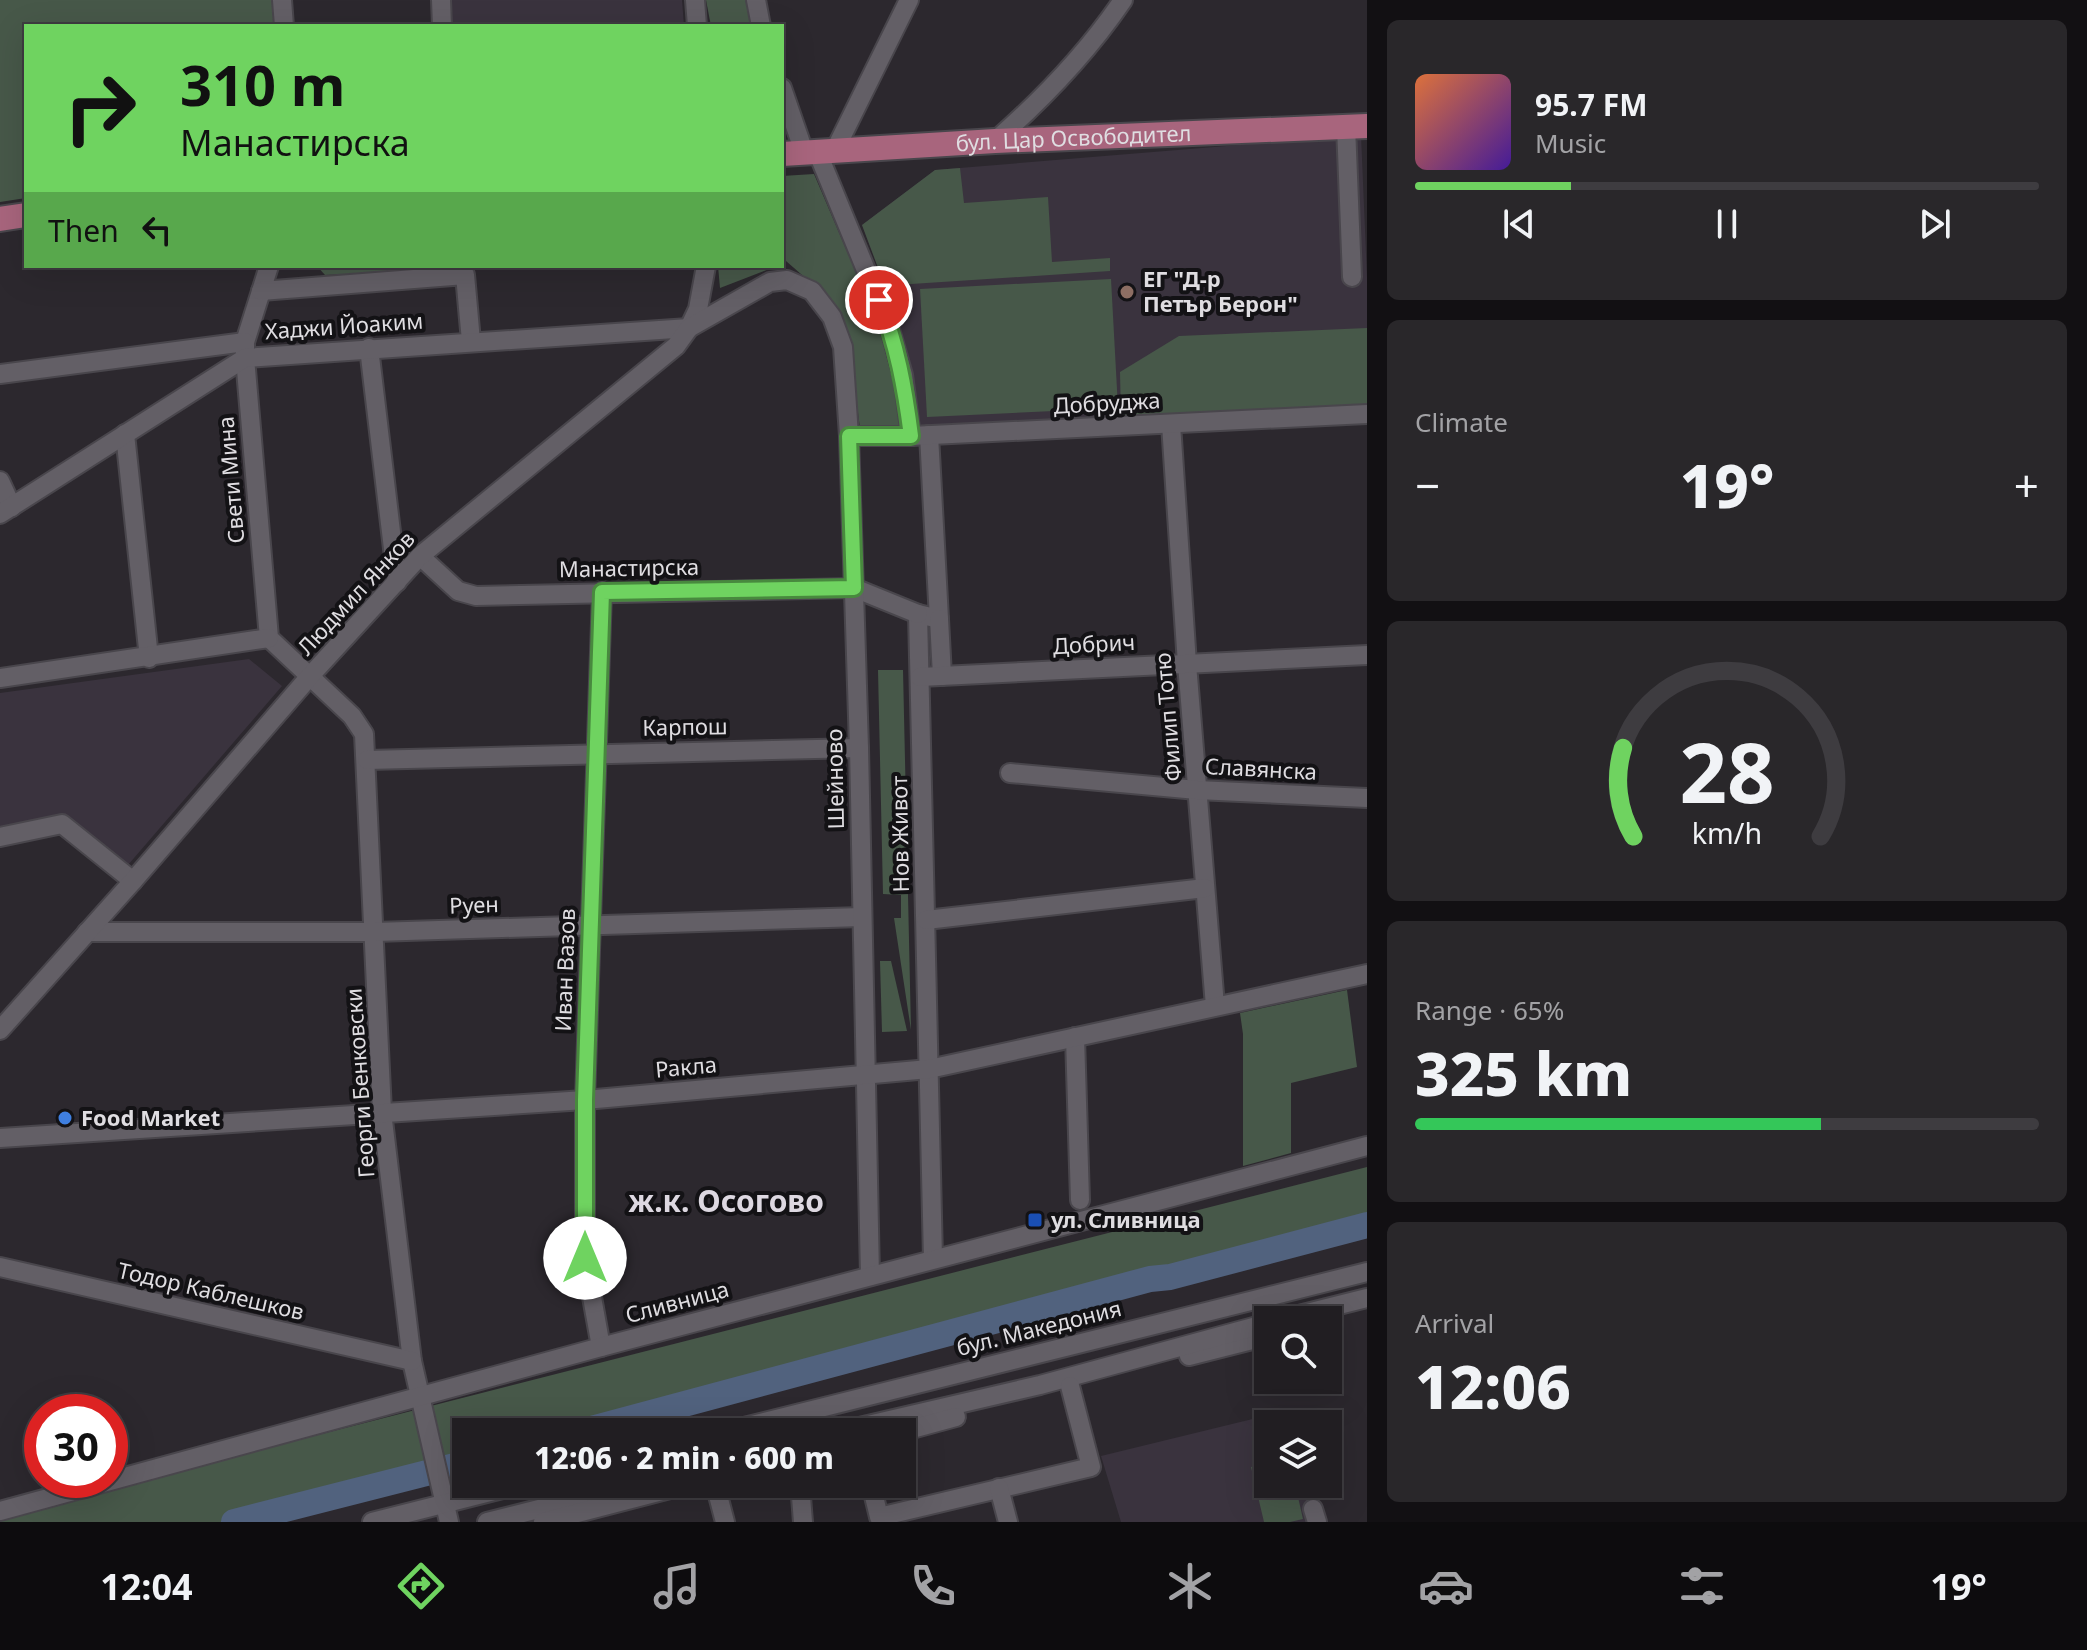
<!DOCTYPE html>
<html lang="en">
<head>
<meta charset="utf-8">
<style>
	:root { --surface:#211e22; --page:#29272a; --text:#f1f3f6; --muted:#a2a2a5; --line:#3e3c40; --accent:#6fd360 }
	body { margin:0; font-family:"Noto Sans",sans-serif; background:var(--page); color:var(--text); height:100vh; display:flex; flex-direction:column; font-size:30px; white-space:nowrap }
	* { box-sizing:border-box; margin:0 }
	p { font-size:26px; color:var(--muted) }
	.icon { flex:none; width:44px; height:44px; fill:none; stroke:currentColor; stroke-width:2; stroke-linecap:round; stroke-linejoin:round }
	.map { position:relative; flex:1; overflow:hidden }
	.drawer { display:flex; flex-direction:column; gap:20px; padding:20px; background:#121013; width:720px }
	.drawer>* { flex:none }
	.top-card { position:absolute; left:24px; top:24px; width:760px; height:244px; border-radius:0px; box-shadow:0 8px 32px #0002,0 0 0 2px var(--line); background:#6fd360; color:#111; overflow:hidden }
	.tools { position:absolute; left:1254px; top:1306px; display:grid; gap:16px }
	.tools a { display:grid; place-items:center; width:88px; height:88px; border-radius:0px; background:var(--surface); box-shadow:0 8px 32px #0002,0 0 0 2px var(--line); font-size:40px }
	.speed { position:absolute; left:24px; top:1394px; display:flex; gap:16px; font-size:40px; font-weight:700; text-align:center }
	.speed>* { display:grid; place-content:center; width:104px; height:104px; border-radius:50%; background:var(--surface); box-shadow:0 8px 32px #0002,0 0 0 2px var(--line); line-height:1 }
	.speed .limit { border:12px solid #d22; background:#fff; color:#111 }
	.pin { position:absolute; display:grid; place-items:center; width:68px; height:68px; color:#fff; margin:-34px; border:4px solid #fff; border-radius:50%; box-shadow:0 2px 8px #0007 }
	.me { position:absolute; width:88px; margin:-44px; rotate:0deg; stroke-linejoin:round; filter:drop-shadow(0 0 6px #0008) }
	.turn { display:flex; align-items:center; gap:28px; height:168px; padding:0 24px; font-size:36px }
	.turn .icon { width:104px; height:104px; stroke-width:2.5 }
	.turn b { display:block; font-size:56px; line-height:68px }
	.then { display:flex; align-items:center; height:76px; padding:0 24px; background:#0003; gap:16px; font-size:30px }
	.big { font-size:60px; font-weight:800; line-height:1.1 }
	.drawer .widget { flex:1; display:flex; flex-direction:column; justify-content:center; gap:12px; min-width:0; padding:0 28px; border-radius:12px; background:var(--page) }
	.drawer .dial { align-items:center; gap:0 }
	.dial svg { height:208px; overflow:visible; fill:none; stroke:var(--line); stroke-width:7; stroke-linecap:round; text-anchor:middle }
	.dial text { fill:var(--text); stroke:none }
	.song { display:flex; align-items:center; gap:24px }
	.cover { width:96px; height:96px; border-radius:12px; background:linear-gradient(135deg,hsl(20 70% 55%),hsl(260 70% 35%)) }
	.played { height:8px; border-radius:4px; background:linear-gradient(90deg,var(--accent) 25%,var(--line) 25%) }
	.keys { display:flex; justify-content:space-around; direction:ltr }
	.heat { display:flex; justify-content:space-between; align-items:center; font-size:44px; direction:ltr }
	.charge { height:12px; border-radius:6px; background:linear-gradient(90deg,#34c759 65%,var(--line) 0) }
	.trip { position:absolute; left:452px; top:1418px; width:464px; height:80px; border-radius:0px; background:var(--surface); box-shadow:0 8px 32px #0002,0 0 0 2px var(--line); font-weight:800; line-height:80px; text-align:center }
	.tab-bar { display:flex; height:128px; justify-content:space-around; align-items:center; background:#0d0c0e; color:var(--muted) }
	.tab-bar .icon { width:56px; height:56px }
	.tab-bar .on { color:var(--accent) }
	.tab-bar b { font-size:36px; color:var(--text) }
	main { display:flex; flex:1; min-height:0 }
	.map>svg:first-child { display:block }
</style>
</head>
<body>
<main>
<div class="map">
<svg width="1367" height="1522" viewBox="0 0 1367 1522">
	<rect width="100%" height="100%" fill="#2c282e"/>
	<!-- built -->
	<g fill="#3a333e">
		<polygon points="446,0 682,0 684,26 447,26"/>
		<polygon points="1361,135 1367,277 1367,407 920,428 893,307 862,225 935,170"/>
		<polygon points="249,659 282,686 128,865 63,817 0,833 0,693"/>
		<polygon points="1294,1409 1297,1424 1268,1424 1268,1484 1308,1484 1317,1522 1121,1522 1101,1456"/>
	</g>
	<!-- green -->
	<g fill="#475849">
		<polygon points="0,0 278,0 279,26 26,26 26,198 0,202"/>
		<polygon points="706,0 747,0 751,26 711,26"/>
		<polygon points="960,168 964,203 1048,197 1052,262 1110,258 1110,271 896,285 895,273 880,273 862,225 935,170"/>
		<polygon points="814,174 878,324 895,389 901,424 893,428 860,429 850,346 817,288 786,261 782,263 782,176"/>
		<polygon points="317,266 463,266 463,269 325,275"/>
		<polygon points="718,266 777,266 720,288"/>
		<polygon points="1111,279 1118,408 927,417 920,289"/>
		<polygon points="1367,328 1367,407 1121,418 1120,372 1179,336"/>
		<polygon points="878,670 903,670 911,1030 894,918 901,918 901,895 883,894"/>
		<polygon points="880,961 891,961 907,1031 882,1032"/>
		<polygon points="1347,990 1357,1067 1291,1083 1291,1153 1243,1166 1243,1034 1240,1013"/>
		<polygon points="1367,1167 1367,1225 582,1432 466,1432 466,1463 235,1522 0,1522 0,1516"/>
		<polygon points="1268,1463 1268,1484 1295,1484 1303,1519 1290,1522 1264,1522 1251,1467"/>
	</g>
	<g fill="none" stroke-linecap="round" stroke-linejoin="round">
		<!-- river -->
		<g stroke="#51627e" stroke-width="26">
			<polyline points="580,1432 1150,1279 1170,1277 1367,1225"/>
			<polyline points="234,1522 466,1463"/>
		</g>
		<defs>
			<g id="minor">
				<polyline points="282,0 284,26"/>
				<polyline points="441,0 442,26"/>
				<polyline points="695,0 697,26"/>
				<polyline points="756,0 761,26"/>
				<polyline points="782,88 804,152"/>
				<polyline points="1346,126 1352,277"/>
				<path d="M995,141c48,-42 92,-88 128,-141"/>
				<polyline points="835,150 909,0"/>
				<polyline points="817,151 889,326 903,375 911,436"/>
				<polyline points="269,266 245,342 245,358 269,638 352,716 364,734 382,1112 412,1361 449,1522"/>
				<polyline points="261,291 465,275 471,341"/>
				<polyline points="689,328 698,309 706,266"/>
				<polyline points="369,348 397,582"/>
				<polyline points="0,374 245,342"/>
				<polyline points="1171,424 1187,664 1215,1006"/>
				<polyline points="125,434 149,658"/>
				<polyline points="929,435 939,619 918,614 933,1259"/>
				<polyline points="849,436 911,436 1367,414"/>
				<polyline points="0,481 12,507"/>
				<polyline points="0,514 245,358 689,328"/>
				<polyline points="420,556 458,591 476,596 854,588 918,614"/>
				<polyline points="939,619 942,676"/>
				<polyline points="920,677 1367,655"/>
				<polyline points="0,678 269,638"/>
				<polyline points="367,760 859,748"/>
				<polyline points="1010,773 1197,790 1367,798"/>
				<polyline points="0,837 62,824 133,881"/>
				<polyline points="926,920 1205,888"/>
				<polyline points="87,932 375,932 862,917"/>
				<polyline points="0,1030 133,881 310,676 420,556 676,346 689,328 770,282 787,280 812,291 832,317 843,347 849,436 859,748 870,1276"/>
				<polyline points="1075,1037 1080,1200"/>
				<polyline points="0,1138 585,1100 929,1069 1367,974"/>
				<polyline points="0,1267 412,1361"/>
				<polyline points="1279,1320 1367,1298"/>
				<polyline points="601,1347 585,1258 585,1100 602,592"/>
				<polyline points="1189,1356 1268,1336"/>
				<polyline points="724,1432 1367,1272"/>
				<polyline points="838,1432 1040,1385 1268,1323"/>
				<polyline points="901,1432 956,1417"/>
				<polyline points="715,1484 725,1522"/>
				<polyline points="800,1484 803,1522"/>
				<polyline points="871,1484 879,1517 1091,1467 1070,1386"/>
				<polyline points="999,1488 1008,1522"/>
				<polyline points="1313,1509 1317,1522"/>
				<polyline points="0,1511 601,1347 1367,1146"/>
				<polyline points="372,1522 522,1484"/>
				<polyline points="487,1522 638,1484"/>
				<polyline points="543,1522 689,1484"/>
			</g>
			<g id="major">
				<path id="s1" d="M782,154l213,-13 372,-15"/>
				<polyline points="0,219 26,215"/>
			</g>
		</defs>
		<!-- minor casing -->
		<use href="#minor" stroke="#49464c" stroke-width="22"/>
		<!-- major casing -->
		<use href="#major" stroke="#49464c" stroke-width="28"/>
		<!-- minor -->
		<use href="#minor" stroke="#635f66" stroke-width="18"/>
		<!-- major -->
		<use href="#major" stroke="#a8657d" stroke-width="24"/>
	</g>
	<g fill="none" stroke-linecap="round" stroke-linejoin="round">
		<defs>
			<path id="route" d="M585,1258v-158l17,-508 252,-4 -5,-152h62c-6,-47 -14,-92 -32,-136"/>
		</defs>
		<!-- route casing -->
		<use href="#route" stroke="#48893e" stroke-width="20"/>
		<!-- route -->
		<use href="#route" stroke="#6fd360" stroke-width="14"/>
	</g>
	<!-- markers -->
	<circle fill="#8d6e63" stroke="#131215" stroke-width="3" cx="1127" cy="292" r="8"/>
	<circle fill="#3f7fe0" stroke="#131215" stroke-width="3" cx="65" cy="1118" r="8"/>
	<rect fill="#1a4fb4" stroke="#131215" stroke-width="3" x="1027" y="1212" width="16" height="16" rx="4"/>
	<g text-anchor="middle" stroke-width="8" stroke-linejoin="round" paint-order="stroke">
		<!-- street labels -->
		<g font-size="22" fill="#dfdde1" stroke="#131215">
			<text dy="8" stroke="none"><textPath href="#s1" startOffset="292">бул. Цар Освободител</textPath></text>
			<text transform="translate(344 326) rotate(-4)" y="8">Хаджи Йоаким</text>
			<text transform="translate(1107 403) rotate(-3)" y="8">Добруджа</text>
			<text transform="translate(231 480) rotate(-95)" y="8">Свети Мина</text>
			<text transform="translate(629 568) rotate(-1)" y="8">Манастирска</text>
			<text transform="translate(356 593) rotate(-47)" y="8">Людмил Янков</text>
			<text transform="translate(1094 644) rotate(-3)" y="8">Добрич</text>
			<text transform="translate(1168 717) rotate(-95)" y="8">Филип Тотю</text>
			<text transform="translate(685 727) rotate(-1)" y="8">Карпош</text>
			<text transform="translate(1261 769) rotate(3)" y="8">Славянска</text>
			<text transform="translate(835 779) rotate(-91)" y="8">Шейново</text>
			<text transform="translate(900 834) rotate(-91)" y="8">Нов Живот</text>
			<text transform="translate(474 905) rotate(-2)" y="8">Руен</text>
			<text transform="translate(565 970) rotate(-88)" y="8">Иван Вазов</text>
			<text transform="translate(686 1067) rotate(-5)" y="8">Ракла</text>
			<text transform="translate(360 1083) rotate(-94)" y="8">Георги Бенковски</text>
			<text transform="translate(211 1291) rotate(13)" y="8">Тодор Каблешков</text>
			<text transform="translate(677 1302) rotate(-15)" y="8">Сливница</text>
			<text transform="translate(1039 1328) rotate(-14)" y="8">бул. Македония</text>
		</g>
		<!-- poi labels -->
		<g font-size="22" font-weight="bold" fill="#dfdde1" stroke="#131215" text-anchor="start">
			<text x="1143" y="287">ЕГ "Д-р<tspan x="1143" dy="25">Петър Берон"</tspan></text>
			<text x="81" y="1126">Food Market</text>
			<text x="1051" y="1228">ул. Сливница</text>
		</g>
		<!-- district labels -->
		<g font-size="30" font-weight="bold" fill="#ddd8e1" stroke="#131215">
			<text x="726" y="1212">ж.к. Осогово</text>
		</g>
	</g>
</svg>
<div class="tools">
<a><svg class="icon" aria-label="search" viewBox="0 0 24 24"><circle cx="10" cy="10" r="6"/><path d="M15 15l6 6"/></svg></a>
<a><svg class="icon" aria-label="layers" viewBox="0 0 24 24"><path d="M12 4l9 5-9 5-9-5zM3 14l9 5 9-5"/></svg></a>
</div>
<div class="speed"><div class="limit">30</div></div>
<div class="pin" style="left:879px;top:300px;background:#d93025"><svg class="icon" aria-label="arrive" viewBox="0 0 24 24"><path d="M6 21V4h12l-3 4 3 4H6"/></svg></div>
<svg class="me" style="left:585px;top:1258px" viewBox="-20 -20 40 40"><circle r="19" fill="#fff"/><path d="M0-13L10 11 0 6-10 11z" fill="#6fd360"/></svg>
<div class="trip">12:06 · 2 min · 600 m</div>
<div class="top-card">
<div class="turn"><svg class="icon" aria-label="right" viewBox="0 0 24 24"><path d="M7 20v-9h11M14 6l5 5-5 5"/></svg><div><b>310 m</b>Манастирска</div></div>
<div class="then">Then<svg class="icon" aria-label="left" viewBox="0 0 24 24"><path d="M17 20v-9H6M10 6l-5 5 5 5"/></svg></div>
</div>
</div>
<section class="drawer">
<div class="widget">
<div class="song"><i class="cover"></i><div><b>95.7 FM</b><p>Music</p></div></div>
<div class="played"></div>
<div class="keys"><svg class="icon" aria-label="previous" viewBox="0 0 24 24"><path d="M18 5L8 12l10 7zM5 5v14"/></svg><svg class="icon" aria-label="pause" viewBox="0 0 24 24"><path d="M8 5v14M16 5v14"/></svg><svg class="icon" aria-label="next" viewBox="0 0 24 24"><path d="M6 5l10 7-10 7zM19 5v14"/></svg></div>
</div>
<div class="widget"><p>Climate</p>
<div class="heat"><a>−</a><b class="big">19°</b><a>+</a></div>
</div>
<div class="widget dial"><svg viewBox="0 0 100 80">
<path d="M14 69A42 42 0 1 1 86 69"/>
<path d="M14 69A42 42 0 0 1 10 35" stroke="#6fd360"/>
<text x="50" y="56" font-size="32" font-weight="700">28</text>
<text x="50" y="72" font-size="11">km/h</text>
</svg></div>
<div class="widget"><p>Range · 65%</p><b class="big">325 km</b><div class="charge"></div></div>
<div class="widget"><p>Arrival</p><b class="big">12:06</b></div>
</section>
</main>
<nav class="tab-bar">
<b>12:04</b>
<svg class="icon on" aria-label="directions" viewBox="0 0 24 24"><path d="M12 3l9 9-9 9-9-9zM9 14v-3h6M13 9l2 2-2 2"/></svg>
<svg class="icon" aria-label="music" viewBox="0 0 24 24"><path d="M9 18V5l10-2v13"/><circle cx="6" cy="18" r="3"/><circle cx="16" cy="16" r="3"/></svg>
<svg class="icon" aria-label="phone" viewBox="0 0 24 24"><path d="M5 4h4l2 5-3 2q2 4 5 5l2-3 5 2v4C11 20 4 13 5 4z"/></svg>
<svg class="icon" aria-label="climate" viewBox="0 0 24 24"><path d="M12 3v18M4 7l16 10M4 17L20 7"/></svg>
<svg class="icon" aria-label="car" viewBox="0 0 24 24"><path d="M5 17H2v-5l4-1 3-4h7l3 4 3 1v5h-3M9 17h6M6 11h13"/><circle cx="7" cy="17" r="2"/><circle cx="17" cy="17" r="2"/></svg>
<svg class="icon" aria-label="filters" viewBox="0 0 24 24"><path d="M4 7h16M4 17h16"/><circle cx="9" cy="7" r="2"/><circle cx="15" cy="17" r="2"/></svg>
<b>19°</b>
</nav>
</body>
</html>
